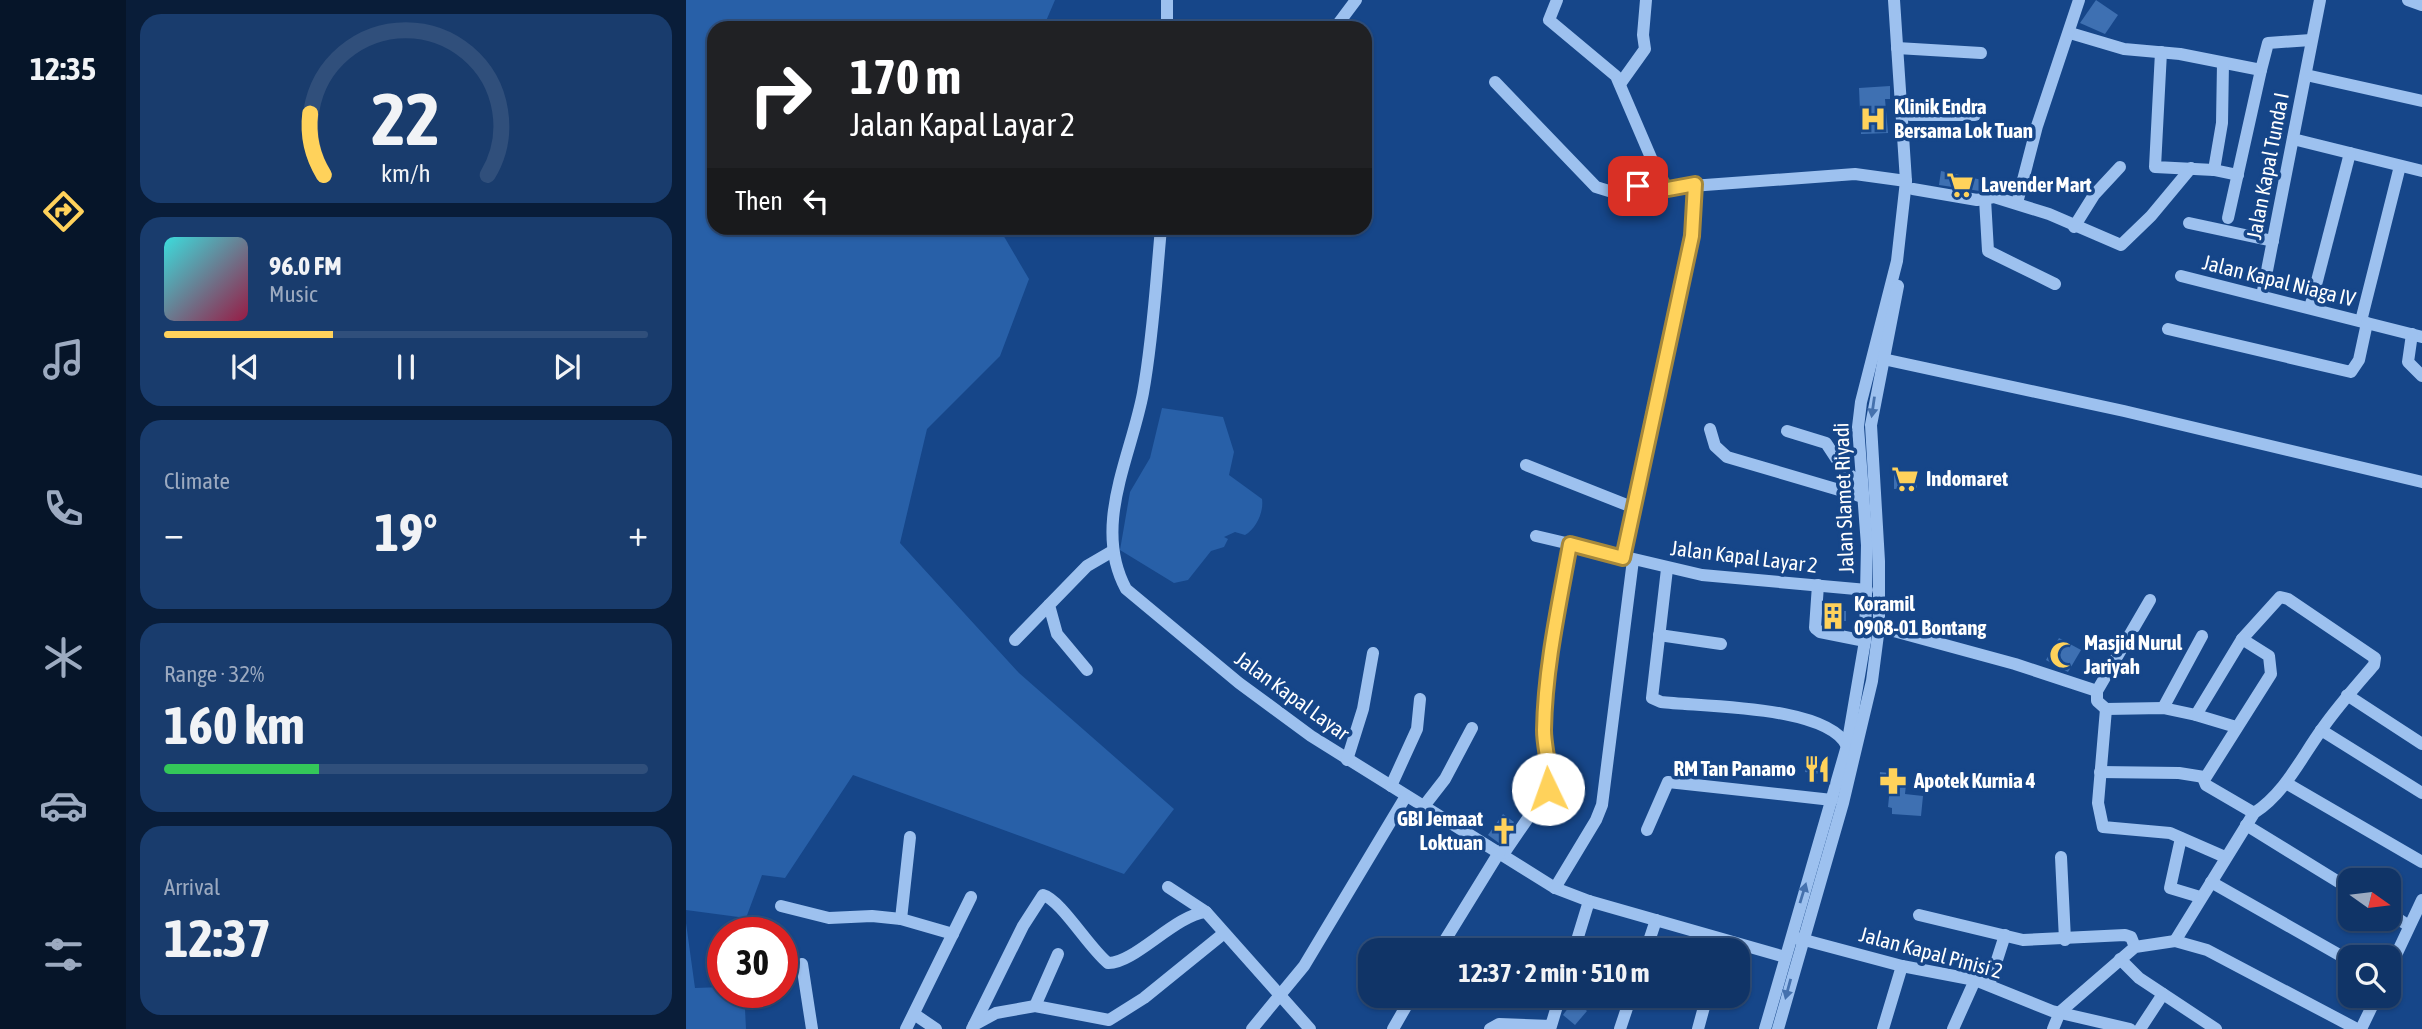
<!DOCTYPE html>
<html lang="en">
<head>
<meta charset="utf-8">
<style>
	:root { --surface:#103467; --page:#193c6d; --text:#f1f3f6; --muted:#9caac0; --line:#304f7b; --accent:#ffd25b }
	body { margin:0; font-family:"Asap Condensed",sans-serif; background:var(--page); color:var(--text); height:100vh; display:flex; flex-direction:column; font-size:26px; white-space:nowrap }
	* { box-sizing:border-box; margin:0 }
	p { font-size:23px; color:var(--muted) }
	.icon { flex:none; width:38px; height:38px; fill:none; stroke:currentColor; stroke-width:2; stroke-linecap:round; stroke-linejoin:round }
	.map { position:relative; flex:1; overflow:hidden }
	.side { display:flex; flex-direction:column; gap:14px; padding:14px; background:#091d39; width:560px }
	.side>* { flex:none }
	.banner { position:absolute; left:21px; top:21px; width:665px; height:214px; border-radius:21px; box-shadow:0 2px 5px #0004,0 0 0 2px var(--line); background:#202124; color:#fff; overflow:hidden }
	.needle { width:46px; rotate:104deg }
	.fabs { position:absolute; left:1652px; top:868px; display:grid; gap:14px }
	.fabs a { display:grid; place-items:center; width:63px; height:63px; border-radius:14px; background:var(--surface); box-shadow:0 2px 5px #0004,0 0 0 2px var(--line); font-size:35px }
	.speed { position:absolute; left:21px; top:917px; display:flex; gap:14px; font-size:35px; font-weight:700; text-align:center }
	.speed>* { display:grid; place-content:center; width:91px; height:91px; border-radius:50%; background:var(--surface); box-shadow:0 2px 5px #0004,0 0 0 2px var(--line); line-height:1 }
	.speed .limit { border:10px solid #d22; background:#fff; color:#111 }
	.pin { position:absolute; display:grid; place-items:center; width:60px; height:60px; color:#fff; margin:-30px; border-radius:14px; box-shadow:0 4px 10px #0006 }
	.me { position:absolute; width:77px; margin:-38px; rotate:357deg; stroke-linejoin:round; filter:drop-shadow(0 0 5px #0008) }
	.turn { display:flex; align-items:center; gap:24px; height:147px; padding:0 28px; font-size:32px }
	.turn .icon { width:91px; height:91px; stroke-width:2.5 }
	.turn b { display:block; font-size:49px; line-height:60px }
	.then { display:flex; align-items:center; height:66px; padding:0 28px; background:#0003; gap:14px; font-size:26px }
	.big { font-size:52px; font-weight:700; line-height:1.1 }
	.side .card { flex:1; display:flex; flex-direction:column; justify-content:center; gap:10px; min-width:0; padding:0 24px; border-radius:21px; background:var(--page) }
	.side .dial { align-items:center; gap:0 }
	.dial svg { height:182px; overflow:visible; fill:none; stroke:var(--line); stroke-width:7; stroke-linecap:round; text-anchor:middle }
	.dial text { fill:var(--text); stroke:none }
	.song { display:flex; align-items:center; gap:21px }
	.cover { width:84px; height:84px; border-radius:10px; background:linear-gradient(135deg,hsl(180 70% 55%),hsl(340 70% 35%)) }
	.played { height:7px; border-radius:4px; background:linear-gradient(90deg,var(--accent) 35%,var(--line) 35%) }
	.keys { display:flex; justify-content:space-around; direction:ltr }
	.heat { display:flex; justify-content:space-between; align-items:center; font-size:38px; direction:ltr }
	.charge { height:10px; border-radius:5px; background:linear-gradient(90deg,#34c759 32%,var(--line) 0) }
	.trip { position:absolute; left:672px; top:938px; width:392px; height:70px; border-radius:21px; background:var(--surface); box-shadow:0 2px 5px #0004,0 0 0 2px var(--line); font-weight:700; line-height:70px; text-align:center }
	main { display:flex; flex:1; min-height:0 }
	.tab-bar { display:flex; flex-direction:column; width:126px; justify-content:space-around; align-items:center; background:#061529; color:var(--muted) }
	.tab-bar .icon { width:49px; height:49px }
	.tab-bar .selected { color:var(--accent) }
	.tab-bar b { font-size:32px; color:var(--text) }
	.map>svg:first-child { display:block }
</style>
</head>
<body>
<main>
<nav class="tab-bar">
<b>12:35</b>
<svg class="icon selected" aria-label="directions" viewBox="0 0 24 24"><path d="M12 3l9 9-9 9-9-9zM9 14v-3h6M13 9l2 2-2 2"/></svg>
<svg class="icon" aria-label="music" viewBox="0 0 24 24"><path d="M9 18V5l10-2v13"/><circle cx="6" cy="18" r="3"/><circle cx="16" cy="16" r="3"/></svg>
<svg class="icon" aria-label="phone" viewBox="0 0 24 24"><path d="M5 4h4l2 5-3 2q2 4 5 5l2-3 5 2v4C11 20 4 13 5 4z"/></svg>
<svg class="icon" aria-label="climate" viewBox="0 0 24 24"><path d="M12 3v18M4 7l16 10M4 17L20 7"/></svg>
<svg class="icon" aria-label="car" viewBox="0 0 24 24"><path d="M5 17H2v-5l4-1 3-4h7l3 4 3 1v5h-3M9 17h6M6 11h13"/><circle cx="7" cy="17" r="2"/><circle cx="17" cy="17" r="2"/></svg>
<svg class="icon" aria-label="filters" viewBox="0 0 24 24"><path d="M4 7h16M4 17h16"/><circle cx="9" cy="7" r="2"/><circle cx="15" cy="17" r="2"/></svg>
</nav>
<section class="side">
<div class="card dial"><svg viewBox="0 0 100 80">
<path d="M14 69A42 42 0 1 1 86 69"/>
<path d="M14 69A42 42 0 0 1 8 42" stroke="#ffd25b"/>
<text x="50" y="56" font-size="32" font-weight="700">22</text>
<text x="50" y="72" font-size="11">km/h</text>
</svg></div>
<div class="card">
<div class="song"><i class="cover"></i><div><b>96.0 FM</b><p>Music</p></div></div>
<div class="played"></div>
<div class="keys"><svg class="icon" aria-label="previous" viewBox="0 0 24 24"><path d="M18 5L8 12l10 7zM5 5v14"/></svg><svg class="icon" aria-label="pause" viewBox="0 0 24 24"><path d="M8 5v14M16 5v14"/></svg><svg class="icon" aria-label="next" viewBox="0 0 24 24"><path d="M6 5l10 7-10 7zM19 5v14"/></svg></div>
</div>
<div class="card"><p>Climate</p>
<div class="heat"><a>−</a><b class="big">19°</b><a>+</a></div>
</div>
<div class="card"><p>Range · 32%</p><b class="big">160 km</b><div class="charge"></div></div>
<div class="card"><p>Arrival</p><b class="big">12:37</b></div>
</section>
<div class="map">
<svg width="1736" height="1029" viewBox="0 0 1736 1029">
	<rect width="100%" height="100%" fill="#164689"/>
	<!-- green -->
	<g fill="#2860a8">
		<polygon points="0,0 369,0 357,28 28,28 28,228 313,228 343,279 314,356 241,429 214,543 333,673 488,809 438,874 167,775 99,878 76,875 60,918 0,910"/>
		<path d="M476,408l61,9 11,35 -5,23 33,24c2,13 -6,30 -17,36l-10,-3 -11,5 4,2 -4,8 -13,4 -23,29 -14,3 -54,-33 10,-58 20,-34z"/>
		<polygon points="0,923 9,988 37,987 37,992 76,992 81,1005 59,1009 60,1029 0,1029"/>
	</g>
	<!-- building -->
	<g fill="#3e70b2">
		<polygon points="1410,0 1432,15 1419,34 1394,23"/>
		<polygon points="1204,86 1204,99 1199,99 1202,133 1175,134 1173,88"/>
		<polygon points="1255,171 1296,180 1294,191 1253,185"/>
		<polygon points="1230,470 1231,488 1208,489 1208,471"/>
		<polygon points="1140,601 1155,602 1154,611 1160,611 1160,621 1153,621 1153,627 1138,624"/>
		<polygon points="1373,638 1395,650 1382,672 1360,660"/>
		<polygon points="1121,762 1142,765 1141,775 1119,772"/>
		<polygon points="1194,772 1221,775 1219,794 1237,796 1235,816 1206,814 1206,808 1202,807 1204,787 1193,786"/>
		<polygon points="817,814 828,822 813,843 802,835"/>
		<polygon points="888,1000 901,1011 889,1025 877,1015"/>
	</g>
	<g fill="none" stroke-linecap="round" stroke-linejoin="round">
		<!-- minor -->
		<g stroke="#9dc1ef" stroke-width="12">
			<polyline points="871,0 863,20 930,76 978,188 1169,174 1220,181"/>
			<polyline points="1722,0 1736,5"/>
			<polyline points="481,28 481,0"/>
			<polyline points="649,28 670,0"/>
			<polyline points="1384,33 1438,49 1494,54 1575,70 1582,43 1625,40"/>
			<polyline points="1211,48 1295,53"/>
			<polyline points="1475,52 1469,167 1528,170 1552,175"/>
			<polyline points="1620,75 1736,101"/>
			<polyline points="809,82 910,187 923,191 974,181"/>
			<polyline points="934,84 959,49 957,35 960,0"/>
			<polyline points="1224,115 1289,115"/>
			<polyline points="1607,139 1736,171"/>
			<polyline points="1528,170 1536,123 1537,63"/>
			<polyline points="1227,189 1291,200 1308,197 1363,214 1435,245 1465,216 1505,168"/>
			<polyline points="1299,199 1302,251 1369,284"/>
			<polyline points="1331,203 1351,126 1393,0"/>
			<polyline points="1542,218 1575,70"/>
			<polyline points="1503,223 1587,241"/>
			<polyline points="1388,227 1408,195 1434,167"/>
			<path d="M475,228c-5,54 -8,110 -18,165 -12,64 -51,133 -17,196l113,94 72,53 244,152 34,13 196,56"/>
			<polyline points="1495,276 1736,337"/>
			<polyline points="1576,296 1634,0"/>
			<polyline points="1624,308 1664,153"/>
			<polyline points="1675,321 1714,166"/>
			<polyline points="1482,329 1665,372 1673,360 1681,323"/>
			<polyline points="1726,334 1722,362 1736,376"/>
			<polyline points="1197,359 1438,411 1736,482"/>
			<polyline points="1024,429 1029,446 1041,457 1177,497"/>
			<polyline points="1101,431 1140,443 1159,472 1168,478 1172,492"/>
			<polyline points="840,465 946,507"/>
			<polyline points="850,536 1016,575 1181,590"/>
			<path d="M938,558c10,-60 22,-120 35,-179 15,-66 32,-128 36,-195"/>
			<path d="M981,569l-15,129 9,4c42,5 166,3 186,44"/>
			<polyline points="1132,585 1129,628 1134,632 1179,641"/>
			<path d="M1464,600l-53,91v10l9,8 57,-1 33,7 46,-76 38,-42 8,2 87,59 -1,7c-18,21 -36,41 -52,64 -21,29 -37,64 -68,84l-79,128"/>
			<polyline points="1193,627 1329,664 1411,691"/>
			<polyline points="973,635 1035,644"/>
			<polyline points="1556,639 1583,656 1585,674 1518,780 1520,785 1568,813"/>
			<polyline points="329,640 363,605"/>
			<polyline points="401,670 371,634 363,605 401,566 425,552"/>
			<polyline points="1661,695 1736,744"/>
			<polyline points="1477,708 1516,636"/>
			<polyline points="1420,709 1412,803 1417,827 1484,833 1539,857"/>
			<polyline points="1510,715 1550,727"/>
			<polyline points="1635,730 1736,793"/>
			<polyline points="661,760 677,709 687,653"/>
			<polyline points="1414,772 1493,773 1518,777"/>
			<polyline points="1600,783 1736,862"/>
			<polyline points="705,786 731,729 734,699"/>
			<polyline points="738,806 759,779 786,728"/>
			<polyline points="1560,825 1664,889"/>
			<polyline points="961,830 982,782 1146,800"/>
			<polyline points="1495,838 1484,888 1514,897"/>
			<path d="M818,853l44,-64c4,-20 -4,-39 -4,-58 1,-63 16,-126 26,-187"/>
			<polyline points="1375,857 1379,940"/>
			<polyline points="1525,882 1664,961"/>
			<polyline points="482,887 520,912"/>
			<polyline points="869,888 910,820 916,805 947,560"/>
			<polyline points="95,906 143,918 186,916 215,919 267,934"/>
			<polyline points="1703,913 1723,926"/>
			<polyline points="1233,915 1337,940 1439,935 1445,937 1449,947"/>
			<polyline points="215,919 224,837"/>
			<polyline points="1111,938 1216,966 1289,980 1366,1011 1444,1029"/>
			<polyline points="753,950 814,851"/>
			<polyline points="888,950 903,901"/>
			<polyline points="960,950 970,920"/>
			<polyline points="1434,959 1453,978 1530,1029"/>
			<polyline points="116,964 126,1029"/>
			<polyline points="1703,970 1736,900"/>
			<polyline points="1303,985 1319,935"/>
			<polyline points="349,1006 372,954"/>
			<polyline points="228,1014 250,1029"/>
			<polyline points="288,1025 310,1013 349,1006 423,1020 458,998 537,934"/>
			<polyline points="220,1029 285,897"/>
			<path d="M286,1029l51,-103 20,-31c18,5 46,53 65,68 26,1 67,-48 98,-51l104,117"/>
			<polyline points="566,1029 618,966 720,796"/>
			<polyline points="707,1029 726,996"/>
			<polyline points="804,1029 813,1024 865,1026 874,996"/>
			<polyline points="934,1029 945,996"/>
			<polyline points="1012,1029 1021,996"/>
			<polyline points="1079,1029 1161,746 1179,641 1181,545 1172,427 1175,402 1211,261 1220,181 1208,0"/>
			<polyline points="1092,1029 1157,803 1186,681 1193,627 1193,561 1185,425 1212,286"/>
			<polyline points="1197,1029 1216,966"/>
			<polyline points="1267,1029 1289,980"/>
			<polyline points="1367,1029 1374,1012 1449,947 1489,941 1521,950 1671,1029"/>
			<polyline points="1454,1029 1477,994"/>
			<polyline points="1675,1029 1691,996"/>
		</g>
	</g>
	<!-- one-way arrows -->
	<defs><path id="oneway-solid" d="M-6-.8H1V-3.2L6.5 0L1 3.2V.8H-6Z" transform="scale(1.75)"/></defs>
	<g fill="#4571ad">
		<use href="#oneway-solid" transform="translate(1187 407) rotate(98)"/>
		<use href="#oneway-solid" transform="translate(1117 893) rotate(-73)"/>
		<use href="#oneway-solid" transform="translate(1102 989) rotate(105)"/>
	</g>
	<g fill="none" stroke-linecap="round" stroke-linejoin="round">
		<defs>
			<path id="route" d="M862,789c4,-20 -4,-39 -4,-59 1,-62 15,-125 26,-186l53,14 69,-322 3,-52 -27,5 -4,-1 -4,-7 -22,5"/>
		</defs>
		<!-- route casing -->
		<use href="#route" stroke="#a6883b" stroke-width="18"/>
		<!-- route -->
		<use href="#route" stroke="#ffd25b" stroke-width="12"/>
	</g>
	<!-- icons -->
	<defs>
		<symbol id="hospital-bare" viewBox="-9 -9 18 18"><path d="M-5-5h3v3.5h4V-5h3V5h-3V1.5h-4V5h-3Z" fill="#ffd25b" stroke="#164689" stroke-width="2.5" paint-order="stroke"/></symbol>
		<symbol id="supermarket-bare" viewBox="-9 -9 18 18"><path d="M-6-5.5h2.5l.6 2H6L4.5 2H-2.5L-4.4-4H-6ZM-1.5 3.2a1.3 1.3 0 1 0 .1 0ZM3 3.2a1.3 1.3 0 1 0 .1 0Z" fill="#ffd25b" stroke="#164689" stroke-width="2.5" paint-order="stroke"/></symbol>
		<symbol id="building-bare" viewBox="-9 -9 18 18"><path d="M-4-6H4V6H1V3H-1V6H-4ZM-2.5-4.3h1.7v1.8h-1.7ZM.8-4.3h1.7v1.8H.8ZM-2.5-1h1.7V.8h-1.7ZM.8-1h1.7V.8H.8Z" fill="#ffd25b" stroke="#164689" stroke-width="2.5" paint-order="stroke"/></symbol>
		<symbol id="mosque-bare" viewBox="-9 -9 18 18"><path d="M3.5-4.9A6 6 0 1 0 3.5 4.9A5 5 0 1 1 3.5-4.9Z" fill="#ffd25b" stroke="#164689" stroke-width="2.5" paint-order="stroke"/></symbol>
		<symbol id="restaurant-bare" viewBox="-9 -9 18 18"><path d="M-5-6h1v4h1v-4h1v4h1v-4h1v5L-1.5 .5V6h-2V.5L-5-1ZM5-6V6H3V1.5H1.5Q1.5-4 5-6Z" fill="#ffd25b" stroke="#164689" stroke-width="2.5" paint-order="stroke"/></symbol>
		<symbol id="pharmacy-bare" viewBox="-9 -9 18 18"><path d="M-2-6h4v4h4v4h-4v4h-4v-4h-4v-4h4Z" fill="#ffd25b" stroke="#164689" stroke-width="2.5" paint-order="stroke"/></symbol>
		<symbol id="church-bare" viewBox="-9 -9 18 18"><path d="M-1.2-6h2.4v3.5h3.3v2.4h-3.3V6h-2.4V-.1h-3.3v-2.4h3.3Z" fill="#ffd25b" stroke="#164689" stroke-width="2.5" paint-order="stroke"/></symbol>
	</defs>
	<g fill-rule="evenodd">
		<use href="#hospital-bare" x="1168" y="100" width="38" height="38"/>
		<use href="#supermarket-bare" x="1255" y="166" width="38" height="38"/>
		<use href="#supermarket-bare" x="1200" y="460" width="38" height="38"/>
		<use href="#building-bare" x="1128" y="597" width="38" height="38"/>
		<use href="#mosque-bare" x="1358" y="636" width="38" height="38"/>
		<use href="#restaurant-bare" x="1112" y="750" width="38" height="38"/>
		<use href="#pharmacy-bare" x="1188" y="762" width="38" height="38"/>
		<use href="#church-bare" x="799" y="812" width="38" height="38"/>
	</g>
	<g text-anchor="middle" stroke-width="7" stroke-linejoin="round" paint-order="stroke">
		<!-- poi labels -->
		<g font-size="21" font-weight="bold" fill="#fff" stroke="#164689" text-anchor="start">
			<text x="1208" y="114">Klinik Endra<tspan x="1208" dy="24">Bersama Lok Tuan</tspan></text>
			<text x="1295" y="192">Lavender Mart</text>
			<text x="1240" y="486">Indomaret</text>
			<text x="1168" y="611">Koramil<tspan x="1168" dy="24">0908-01 Bontang</tspan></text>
			<text x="1398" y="650">Masjid Nurul<tspan x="1398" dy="24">Jariyah</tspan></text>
			<text x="1110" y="776" text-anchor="end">RM Tan Panamo</text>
			<text x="1228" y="788">Apotek Kurnia 4</text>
			<text x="797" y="826" text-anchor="end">GBI Jemaat<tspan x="797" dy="24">Loktuan</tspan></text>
		</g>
		<!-- street labels -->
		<g font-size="21" fill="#fff" stroke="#164689">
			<text transform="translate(1582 166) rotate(-79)" y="7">Jalan Kapal Tunda I</text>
			<text transform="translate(1593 281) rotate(14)" y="7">Jalan Kapal Niaga IV</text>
			<text transform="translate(1158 498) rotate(-92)" y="7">Jalan Slamet Riyadi</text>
			<text transform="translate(1058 557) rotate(7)" y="7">Jalan Kapal Layar 2</text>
			<text transform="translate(606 696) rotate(36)" y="7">Jalan Kapal Layar</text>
			<text transform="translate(1245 953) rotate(15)" y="7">Jalan Kapal Pinisi 2</text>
		</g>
	</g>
</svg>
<div class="fabs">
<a><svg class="needle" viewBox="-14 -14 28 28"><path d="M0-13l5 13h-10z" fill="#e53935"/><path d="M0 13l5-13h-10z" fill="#9caac0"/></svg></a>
<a><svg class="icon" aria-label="search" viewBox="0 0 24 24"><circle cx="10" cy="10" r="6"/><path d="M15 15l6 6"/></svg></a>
</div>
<div class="speed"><div class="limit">30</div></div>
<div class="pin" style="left:952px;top:186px;background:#d93025"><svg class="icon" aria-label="arrive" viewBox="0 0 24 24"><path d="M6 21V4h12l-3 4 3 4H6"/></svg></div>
<svg class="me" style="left:862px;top:789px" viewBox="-20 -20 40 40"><circle r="19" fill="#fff"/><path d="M0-13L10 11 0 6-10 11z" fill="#ffd25b"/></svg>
<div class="trip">12:37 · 2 min · 510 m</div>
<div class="banner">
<div class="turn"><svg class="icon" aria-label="right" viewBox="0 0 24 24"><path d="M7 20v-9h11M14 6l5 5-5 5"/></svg><div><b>170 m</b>Jalan Kapal Layar 2</div></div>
<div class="then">Then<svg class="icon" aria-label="left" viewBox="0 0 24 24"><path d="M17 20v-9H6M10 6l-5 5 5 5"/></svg></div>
</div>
</div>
</main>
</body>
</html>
